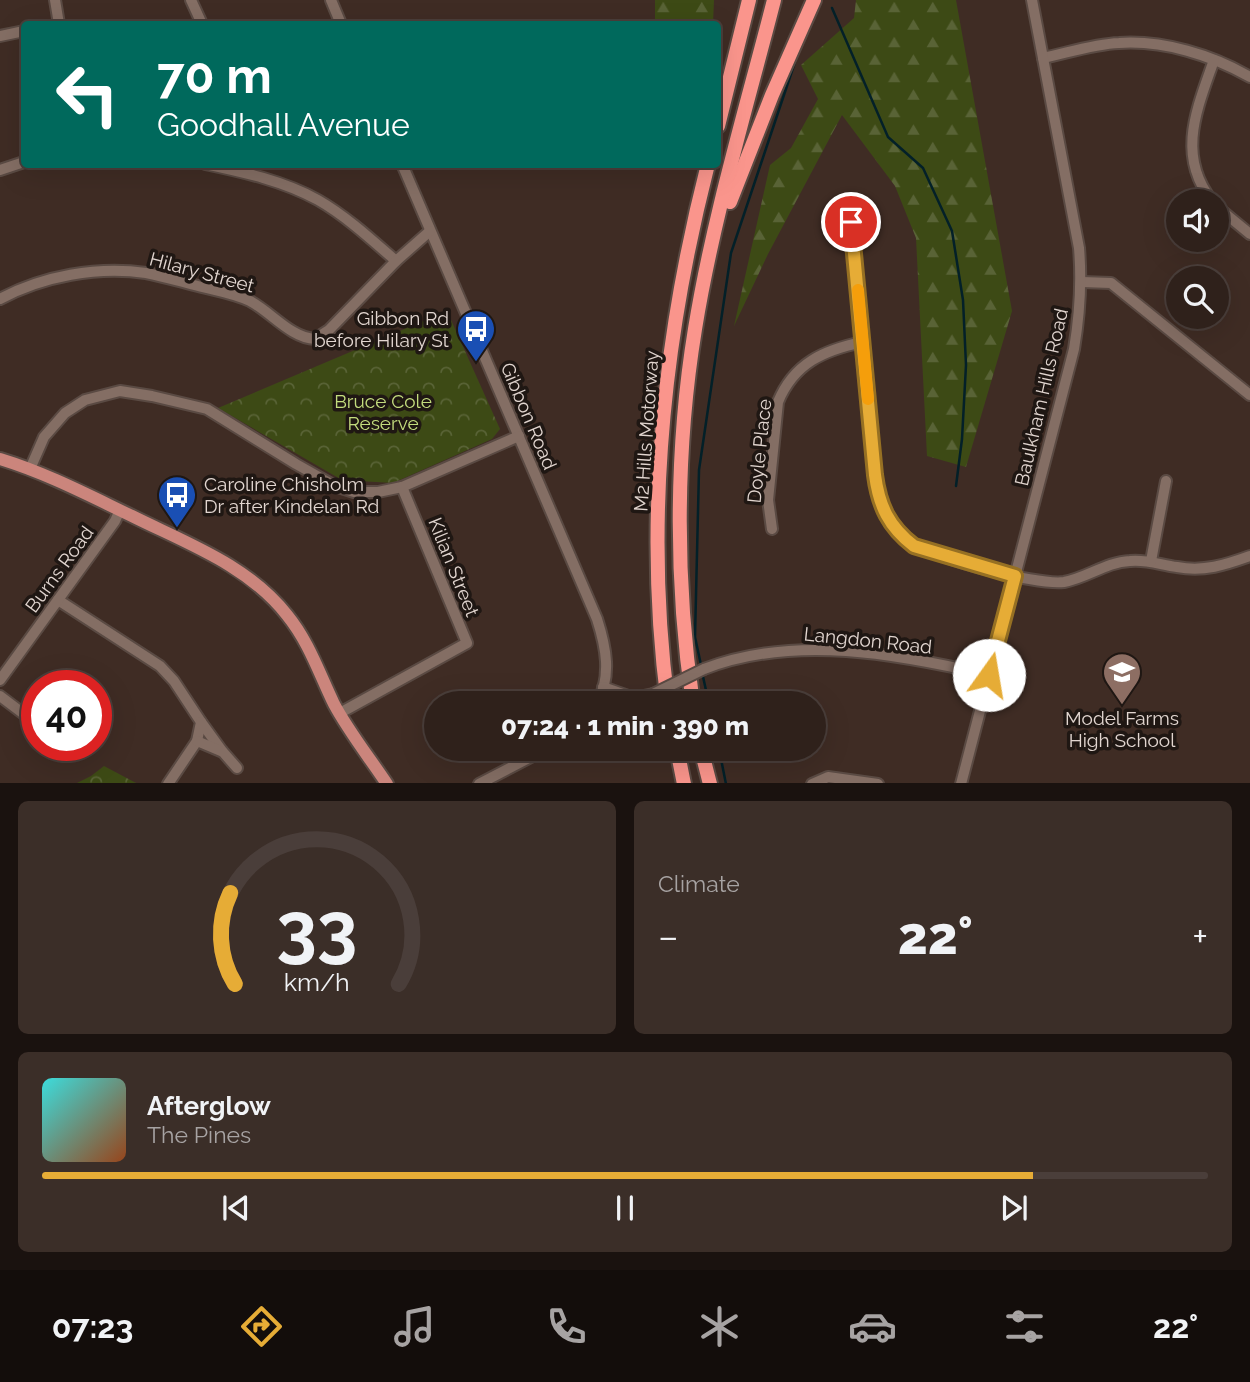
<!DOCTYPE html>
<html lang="en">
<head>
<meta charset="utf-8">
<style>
	:root { --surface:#2f211b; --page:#3b2e28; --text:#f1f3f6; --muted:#a7a3a3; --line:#4a3e3a; --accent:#e6ac36 }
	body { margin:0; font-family:Raleway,sans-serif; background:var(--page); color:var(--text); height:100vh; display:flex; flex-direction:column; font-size:26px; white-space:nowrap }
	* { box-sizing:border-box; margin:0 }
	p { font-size:23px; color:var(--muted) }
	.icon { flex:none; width:38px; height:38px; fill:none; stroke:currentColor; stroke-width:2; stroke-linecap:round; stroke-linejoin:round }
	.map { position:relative; height:783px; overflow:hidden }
	.details { display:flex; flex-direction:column; gap:18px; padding:18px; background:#1a120f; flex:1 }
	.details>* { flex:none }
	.guide { position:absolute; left:21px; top:21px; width:700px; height:147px; border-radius:7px; box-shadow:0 7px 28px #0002,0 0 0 2px var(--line); background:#00695c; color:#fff; overflow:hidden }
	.controls { position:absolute; left:1166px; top:189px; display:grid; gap:14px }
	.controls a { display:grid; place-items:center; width:63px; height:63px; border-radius:50%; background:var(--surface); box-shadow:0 7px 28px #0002,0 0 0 2px var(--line); font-size:35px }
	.speed { position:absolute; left:21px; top:670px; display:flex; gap:14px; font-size:35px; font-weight:700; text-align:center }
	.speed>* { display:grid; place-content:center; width:91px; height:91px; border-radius:50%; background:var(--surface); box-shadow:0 7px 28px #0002,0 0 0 2px var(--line); line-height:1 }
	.speed .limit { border:10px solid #d22; background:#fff; color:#111 }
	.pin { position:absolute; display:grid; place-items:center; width:60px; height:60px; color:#fff; margin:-30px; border:4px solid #fff; border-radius:50%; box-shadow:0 2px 7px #0007 }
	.me { position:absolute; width:77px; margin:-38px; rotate:13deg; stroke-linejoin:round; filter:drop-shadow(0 0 5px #0008) }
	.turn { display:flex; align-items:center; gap:24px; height:147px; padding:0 21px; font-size:32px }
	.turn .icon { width:91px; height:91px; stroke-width:2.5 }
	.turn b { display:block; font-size:49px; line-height:60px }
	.big { font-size:52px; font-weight:800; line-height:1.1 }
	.details .tile { flex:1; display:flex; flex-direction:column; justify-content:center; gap:10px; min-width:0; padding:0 24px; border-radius:10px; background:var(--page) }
	.details .dial { align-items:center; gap:0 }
	.dial svg { height:182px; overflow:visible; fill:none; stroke:var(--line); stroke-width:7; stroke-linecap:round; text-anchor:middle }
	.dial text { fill:var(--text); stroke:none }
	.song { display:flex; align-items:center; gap:21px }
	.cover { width:84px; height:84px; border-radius:10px; background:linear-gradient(135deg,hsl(180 70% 55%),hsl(20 70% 35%)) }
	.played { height:7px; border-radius:4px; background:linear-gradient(90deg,var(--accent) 85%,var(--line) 85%) }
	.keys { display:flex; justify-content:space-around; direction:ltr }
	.heat { display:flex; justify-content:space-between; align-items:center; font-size:38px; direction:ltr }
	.details .tiles { flex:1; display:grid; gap:18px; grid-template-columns:1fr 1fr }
	.tile:last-child { grid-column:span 2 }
	.trip { position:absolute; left:424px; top:691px; width:402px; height:70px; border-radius:35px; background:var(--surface); box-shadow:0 7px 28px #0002,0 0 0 2px var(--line); font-weight:800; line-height:70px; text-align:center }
	.tabs { display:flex; height:112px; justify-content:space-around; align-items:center; background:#130d0b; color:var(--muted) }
	.tabs .icon { width:49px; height:49px }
	.tabs .current { color:var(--accent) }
	.tabs b { font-size:32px; color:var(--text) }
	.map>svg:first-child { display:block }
</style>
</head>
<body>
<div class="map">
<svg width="1250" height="784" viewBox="0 0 1250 784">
	<defs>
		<pattern id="forest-firs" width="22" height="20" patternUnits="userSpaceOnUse" patternTransform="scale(1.75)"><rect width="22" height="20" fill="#3d4a15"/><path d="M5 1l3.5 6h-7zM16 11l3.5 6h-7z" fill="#596336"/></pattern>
		<pattern id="park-crowns" width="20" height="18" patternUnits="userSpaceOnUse" patternTransform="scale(1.75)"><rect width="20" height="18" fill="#3d4a15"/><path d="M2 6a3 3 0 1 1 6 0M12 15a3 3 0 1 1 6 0" fill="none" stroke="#596336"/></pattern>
	</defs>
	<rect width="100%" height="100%" fill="#3f2c24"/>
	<!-- forest -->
	<g fill="url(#forest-firs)">
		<polygon points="655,0 714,0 713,24 655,24"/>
		<polygon points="856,0 956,0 1012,311 966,467 927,456 916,238 895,186 842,115 768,254 734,326 770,165 791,148 818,99 801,65 854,18"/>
	</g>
	<!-- park -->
	<g fill="url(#park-crowns)">
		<polygon points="447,311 500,429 492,439 393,483 342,480 218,408"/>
		<polygon points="104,766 136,783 77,783 91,776"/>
	</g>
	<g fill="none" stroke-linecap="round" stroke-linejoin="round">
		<!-- stream -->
		<g stroke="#032028" stroke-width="2.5">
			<polyline points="832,8 888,137 923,168 952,231 963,300 966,365 962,439 956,486"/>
			<polyline points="701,665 695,637 699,470 731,253 795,62"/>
			<polyline points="702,672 709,704"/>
			<polyline points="719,749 726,784"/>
		</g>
		<defs>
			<g id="minor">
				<polyline points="55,0 59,24"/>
				<polyline points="191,0 202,24"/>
				<polyline points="331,0 341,24"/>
				<polyline points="0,36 24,31"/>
				<path d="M1043,58c24,-5 51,-14 76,-15 44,-3 93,12 131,34"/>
				<path d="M205,164c38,8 79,17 113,36 28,16 54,40 78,61"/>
				<path d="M402,164l195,455c9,28 15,57 0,85"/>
				<polyline points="0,170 24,162"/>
				<path d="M1212,201c-36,-46 -15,-92 2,-141"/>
				<polyline points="1216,206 1250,234"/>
				<path d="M851,222l26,267c4,18 10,34 24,47 20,19 135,50 163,46 23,-4 42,-20 66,-21 16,-2 31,4 47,6 27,5 48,-2 73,-11"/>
				<polyline points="1082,282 1111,283 1250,395"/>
				<path d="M0,299c43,-23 97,-33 146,-26 16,3 32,8 48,12 19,5 39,8 56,16 21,11 41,37 65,38l14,-9 67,-69 34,-30"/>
				<polyline points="30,469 44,437 65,413 85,400 120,391 152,396 207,409 296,464 335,486 354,492 378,492 402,487 519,436"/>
				<path d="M772,529l-4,-29 10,-98c16,-39 46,-52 85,-60"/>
				<polyline points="1151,561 1166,481"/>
				<polyline points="58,600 160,666 174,681 201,722 197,741 168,784"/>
				<path d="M704,669c90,-35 194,-15 285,6"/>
				<polyline points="0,680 115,521 120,510"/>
				<polyline points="603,687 634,698 653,694"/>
				<polyline points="0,696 37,724"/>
				<polyline points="340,713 467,643 402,487"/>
				<polyline points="201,722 222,751"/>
				<polyline points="197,741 223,752 237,768"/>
				<polyline points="479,784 546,749"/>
				<polyline points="812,784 828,777 878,784"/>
				<path d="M961,784l113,-435c6,-36 8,-65 5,-101l-47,-248"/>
			</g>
			<path id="major" d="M0,459c46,14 88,36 132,57 54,27 116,49 155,99 22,27 32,58 47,89 15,28 35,53 53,80"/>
			<g id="highway">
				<polyline points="718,126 749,0"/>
				<polyline points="730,202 772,95 814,0"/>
				<path d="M668,704c-24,-181 -5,-364 40,-540"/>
				<path d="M693,704c-18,-122 -18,-253 2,-375 18,-111 51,-220 79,-329"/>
				<polyline points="677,749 684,784"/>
				<polyline points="701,749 710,784"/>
			</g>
		</defs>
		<!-- minor casing -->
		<use href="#minor" stroke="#5a4a43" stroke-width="14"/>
		<!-- major casing -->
		<use href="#major" stroke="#5a4a43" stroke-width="16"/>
		<!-- highway casing -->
		<use href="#highway" stroke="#5a4a43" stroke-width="18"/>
		<!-- minor -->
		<use href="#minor" stroke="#846e64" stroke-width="10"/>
		<!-- major -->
		<use href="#major" stroke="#cb857c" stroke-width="12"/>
		<!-- highway -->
		<use href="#highway" stroke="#fa958c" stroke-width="14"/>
		<defs>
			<polyline id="minor-bridge" points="653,694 704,669"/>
		</defs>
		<!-- minor-bridge casing -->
		<use href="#minor-bridge" stroke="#5a4a43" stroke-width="14" stroke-linecap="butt"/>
		<!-- minor-bridge -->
		<use href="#minor-bridge" stroke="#846e64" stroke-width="10"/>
	</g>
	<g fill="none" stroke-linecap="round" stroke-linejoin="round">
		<defs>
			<path id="route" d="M851,222l24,253c4,31 14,52 39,71l101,30 -26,99"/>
		</defs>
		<!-- route casing -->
		<use href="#route" stroke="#967023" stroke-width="18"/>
		<!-- route -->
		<use href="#route" stroke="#e6ac36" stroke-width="12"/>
		<!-- slow -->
		<polyline stroke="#f59e0b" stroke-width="12" points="858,290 868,399"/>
	</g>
	<!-- icons -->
	<defs>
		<symbol id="bus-pin" viewBox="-11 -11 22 30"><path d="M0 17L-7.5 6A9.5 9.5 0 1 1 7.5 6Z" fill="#1a4fb4" stroke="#1f1713"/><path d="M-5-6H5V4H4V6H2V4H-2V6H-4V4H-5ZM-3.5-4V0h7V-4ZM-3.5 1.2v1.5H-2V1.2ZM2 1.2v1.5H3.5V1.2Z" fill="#fff"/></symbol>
		<symbol id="school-pin" viewBox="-11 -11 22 30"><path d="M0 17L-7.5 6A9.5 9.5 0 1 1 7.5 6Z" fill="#8d6e63" stroke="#1f1713"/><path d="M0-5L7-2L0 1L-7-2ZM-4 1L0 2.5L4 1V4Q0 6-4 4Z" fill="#fff"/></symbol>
	</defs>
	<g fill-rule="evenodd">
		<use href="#bus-pin" x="454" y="307" width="44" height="60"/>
		<use href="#bus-pin" x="155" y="473" width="44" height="60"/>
		<use href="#school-pin" x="1100" y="650" width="44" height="60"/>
	</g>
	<g text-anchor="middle" stroke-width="7" stroke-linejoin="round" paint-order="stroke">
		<!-- street labels -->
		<g font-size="19" fill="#e2d6d0" stroke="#1f1713">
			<text transform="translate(202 272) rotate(15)" y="7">Hilary Street</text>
			<text transform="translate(1041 397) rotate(-77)" y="7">Baulkham Hills Road</text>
			<text transform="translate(529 416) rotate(67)" y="7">Gibbon Road</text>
			<text transform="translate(646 431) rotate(-86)" y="7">M2 Hills Motorway</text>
			<text transform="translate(759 451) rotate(-84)" y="7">Doyle Place</text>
			<text transform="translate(454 567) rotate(68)" y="7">Kilian Street</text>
			<text transform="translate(59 569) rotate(-54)" y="7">Burns Road</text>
			<text transform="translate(868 640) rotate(6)" y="7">Langdon Road</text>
		</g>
		<!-- poi labels -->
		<g font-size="19" fill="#e2d6d0" stroke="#1f1713" text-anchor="end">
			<text x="449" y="325">Gibbon Rd<tspan x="449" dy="22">before Hilary St</tspan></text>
			<text x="204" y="491" text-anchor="start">Caroline Chisholm<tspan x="204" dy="22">Dr after Kindelan Rd</tspan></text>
			<text x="1122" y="725" text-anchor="middle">Model Farms<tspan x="1122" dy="22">High School</tspan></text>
		</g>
		<!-- park labels -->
		<g font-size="19" fill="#c3dc7d" stroke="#1f1713">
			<text x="383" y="408">Bruce Cole<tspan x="383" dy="22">Reserve</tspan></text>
		</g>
	</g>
</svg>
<div class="controls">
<a><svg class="icon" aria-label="sound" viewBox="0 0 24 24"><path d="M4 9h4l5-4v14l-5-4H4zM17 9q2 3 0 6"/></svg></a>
<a><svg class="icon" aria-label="search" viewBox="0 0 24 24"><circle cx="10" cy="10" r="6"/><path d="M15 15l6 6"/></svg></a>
</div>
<div class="speed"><div class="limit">40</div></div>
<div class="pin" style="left:851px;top:222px;background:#d93025"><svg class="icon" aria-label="arrive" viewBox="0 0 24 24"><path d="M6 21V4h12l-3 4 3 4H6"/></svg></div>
<svg class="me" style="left:989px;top:675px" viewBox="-20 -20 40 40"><circle r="19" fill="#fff"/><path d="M0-13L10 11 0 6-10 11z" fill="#e6ac36"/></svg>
<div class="trip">07:24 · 1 min · 390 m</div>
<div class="guide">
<div class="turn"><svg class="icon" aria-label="left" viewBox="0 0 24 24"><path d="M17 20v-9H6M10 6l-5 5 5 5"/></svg><div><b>70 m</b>Goodhall Avenue</div></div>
</div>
</div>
<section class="details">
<div class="tiles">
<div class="tile dial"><svg viewBox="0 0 100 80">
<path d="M14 69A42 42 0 1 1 86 69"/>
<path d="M14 69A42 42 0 0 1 12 29" stroke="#e6ac36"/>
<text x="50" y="56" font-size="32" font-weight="700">33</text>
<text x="50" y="72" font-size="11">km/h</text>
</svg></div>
<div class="tile"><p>Climate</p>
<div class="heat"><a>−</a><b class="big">22°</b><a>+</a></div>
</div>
<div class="tile">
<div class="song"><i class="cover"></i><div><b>Afterglow</b><p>The Pines</p></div></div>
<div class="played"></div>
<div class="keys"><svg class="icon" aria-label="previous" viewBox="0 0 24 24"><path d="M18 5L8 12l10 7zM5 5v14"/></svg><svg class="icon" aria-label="pause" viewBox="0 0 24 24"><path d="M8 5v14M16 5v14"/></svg><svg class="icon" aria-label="next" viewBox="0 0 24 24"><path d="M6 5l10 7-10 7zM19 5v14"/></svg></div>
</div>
</div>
</section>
<nav class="tabs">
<b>07:23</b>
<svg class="icon current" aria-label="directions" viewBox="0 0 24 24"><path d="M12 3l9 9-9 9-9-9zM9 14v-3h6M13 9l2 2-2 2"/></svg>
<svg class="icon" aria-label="music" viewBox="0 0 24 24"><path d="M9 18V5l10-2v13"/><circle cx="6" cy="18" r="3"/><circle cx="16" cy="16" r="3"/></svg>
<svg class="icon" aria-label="phone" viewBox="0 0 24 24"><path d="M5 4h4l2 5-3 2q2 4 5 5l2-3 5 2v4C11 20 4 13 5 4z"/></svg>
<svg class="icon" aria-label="climate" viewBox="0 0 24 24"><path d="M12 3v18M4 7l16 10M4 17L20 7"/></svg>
<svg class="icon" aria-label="car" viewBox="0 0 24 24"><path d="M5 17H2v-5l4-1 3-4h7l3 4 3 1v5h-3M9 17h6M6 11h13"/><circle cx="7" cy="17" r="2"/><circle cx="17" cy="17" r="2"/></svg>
<svg class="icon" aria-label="filters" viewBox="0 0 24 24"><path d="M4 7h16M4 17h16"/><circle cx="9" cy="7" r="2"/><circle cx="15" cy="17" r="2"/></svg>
<b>22°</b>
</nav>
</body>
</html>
